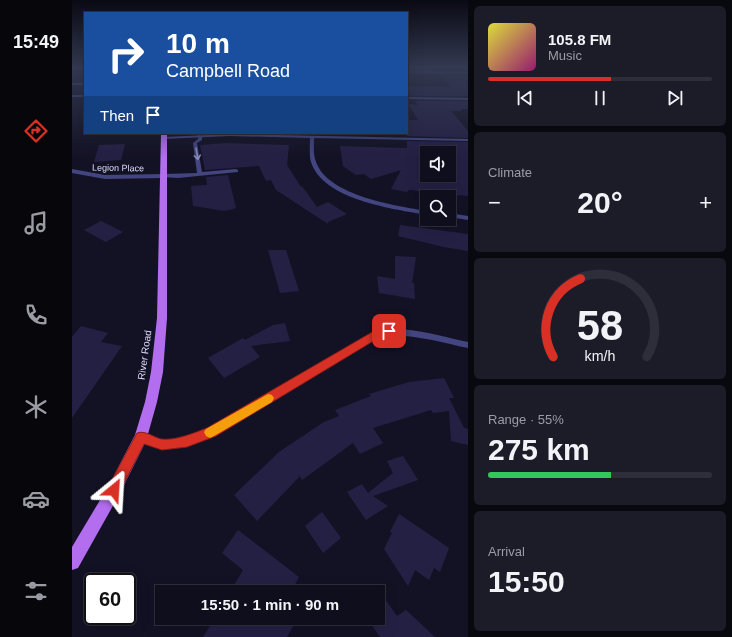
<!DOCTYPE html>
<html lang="en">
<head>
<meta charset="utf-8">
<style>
	:root { --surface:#0e0e1c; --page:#1c1c29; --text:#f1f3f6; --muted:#9b9ca3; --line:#2e2e3b; --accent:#d93025 }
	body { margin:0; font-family:Arial,sans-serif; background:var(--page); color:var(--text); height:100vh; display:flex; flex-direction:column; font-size:15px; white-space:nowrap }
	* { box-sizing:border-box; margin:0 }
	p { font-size:13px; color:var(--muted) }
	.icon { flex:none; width:22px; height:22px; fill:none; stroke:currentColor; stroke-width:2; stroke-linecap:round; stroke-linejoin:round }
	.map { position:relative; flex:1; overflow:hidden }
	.drawer { display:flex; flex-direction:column; gap:6px; padding:6px; background:#08080f; width:264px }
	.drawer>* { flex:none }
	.top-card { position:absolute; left:12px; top:12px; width:324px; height:122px; border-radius:0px; box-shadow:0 4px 16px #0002,0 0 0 1px var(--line); background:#1a4fa0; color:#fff; overflow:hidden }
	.buttons { position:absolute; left:348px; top:146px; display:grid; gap:8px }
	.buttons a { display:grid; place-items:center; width:36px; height:36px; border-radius:0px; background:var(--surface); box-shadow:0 4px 16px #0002,0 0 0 1px var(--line); font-size:20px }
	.speed { position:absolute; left:12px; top:573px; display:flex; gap:8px; font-size:20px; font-weight:700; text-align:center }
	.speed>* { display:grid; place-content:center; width:52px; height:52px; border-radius:50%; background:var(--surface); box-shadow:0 4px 16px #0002,0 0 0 1px var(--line); line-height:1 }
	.speed .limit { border:2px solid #111; border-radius:6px; background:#fff; color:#111 }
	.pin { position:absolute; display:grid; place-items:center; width:34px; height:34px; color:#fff; margin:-17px; border-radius:8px; box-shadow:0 2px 6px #0006 }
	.me { position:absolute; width:44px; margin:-22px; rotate:27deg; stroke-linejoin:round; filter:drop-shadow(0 0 3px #0008) }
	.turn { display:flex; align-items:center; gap:14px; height:84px; padding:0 16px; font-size:18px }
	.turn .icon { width:52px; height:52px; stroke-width:2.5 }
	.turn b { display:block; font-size:28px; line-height:34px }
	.then { display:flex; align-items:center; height:38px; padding:0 16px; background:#0003; gap:8px; font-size:15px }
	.big { font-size:30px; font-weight:700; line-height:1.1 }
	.drawer .tile { flex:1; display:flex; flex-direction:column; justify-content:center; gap:6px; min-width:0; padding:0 14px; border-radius:6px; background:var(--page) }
	.drawer .dial { align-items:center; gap:0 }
	.dial svg { height:104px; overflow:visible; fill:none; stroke:var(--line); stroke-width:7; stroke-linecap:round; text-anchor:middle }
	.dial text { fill:var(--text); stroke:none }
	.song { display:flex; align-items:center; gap:12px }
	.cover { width:48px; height:48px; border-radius:6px; background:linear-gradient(135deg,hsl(60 70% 55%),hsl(320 70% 35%)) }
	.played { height:4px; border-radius:2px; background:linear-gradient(90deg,var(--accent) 55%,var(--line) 55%) }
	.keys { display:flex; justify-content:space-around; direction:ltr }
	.heat { display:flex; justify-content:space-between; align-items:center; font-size:22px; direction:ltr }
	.charge { height:6px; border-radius:3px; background:linear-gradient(90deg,#34c759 55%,var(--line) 0) }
	.trip { position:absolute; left:83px; top:585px; width:230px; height:40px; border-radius:0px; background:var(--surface); box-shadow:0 4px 16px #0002,0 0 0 1px var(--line); font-weight:700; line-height:40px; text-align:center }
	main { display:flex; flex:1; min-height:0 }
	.menu { display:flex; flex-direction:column; width:72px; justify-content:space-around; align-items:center; background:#06060b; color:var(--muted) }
	.menu .icon { width:28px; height:28px }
	.menu .active { color:var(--accent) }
	.menu b { font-size:18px; color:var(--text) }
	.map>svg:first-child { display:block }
</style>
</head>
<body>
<main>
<nav class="menu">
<b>15:49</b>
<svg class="icon active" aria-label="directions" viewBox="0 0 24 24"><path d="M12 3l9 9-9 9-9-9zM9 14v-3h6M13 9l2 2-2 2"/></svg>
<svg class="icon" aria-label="music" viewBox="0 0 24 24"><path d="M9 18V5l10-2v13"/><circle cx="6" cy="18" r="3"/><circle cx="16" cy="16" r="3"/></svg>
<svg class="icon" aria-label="phone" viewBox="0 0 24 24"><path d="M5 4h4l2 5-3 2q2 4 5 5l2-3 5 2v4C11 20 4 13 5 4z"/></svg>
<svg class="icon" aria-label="climate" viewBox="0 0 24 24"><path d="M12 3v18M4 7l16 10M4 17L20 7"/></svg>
<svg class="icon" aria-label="car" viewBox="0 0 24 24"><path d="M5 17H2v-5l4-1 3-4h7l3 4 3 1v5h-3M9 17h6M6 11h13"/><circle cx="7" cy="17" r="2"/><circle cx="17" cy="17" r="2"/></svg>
<svg class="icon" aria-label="filters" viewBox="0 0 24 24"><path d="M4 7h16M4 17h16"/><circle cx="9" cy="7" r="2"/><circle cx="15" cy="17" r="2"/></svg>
</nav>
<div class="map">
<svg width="396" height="637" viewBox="0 0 396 637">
	<rect width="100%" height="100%" fill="#131225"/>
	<!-- building -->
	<g fill="#242044" fill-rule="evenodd">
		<polygon points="369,75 396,76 396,96 339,96 335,89 335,86 379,87"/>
		<polygon points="343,101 396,101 396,109 388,109 390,111 379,111 396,131 396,138 335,136 335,120 346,120 336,104 346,105"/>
		<path d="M335,141l61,1v54l-8,-1 -3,1v2l-45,-8h-4l-1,2 -16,-3 10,-19 -30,9 -7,-5 -8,1 -13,-9 -3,-20 67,2zM355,153h22v22h-22z"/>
		<polygon points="153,143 217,145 215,165 229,187 230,186 245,207 256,202 275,214 256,222 256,224 204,190 199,180 194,181 187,166 133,170 128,145"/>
		<polygon points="53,144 49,160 22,162 27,145"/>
		<polygon points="156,175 164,208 153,211 121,206 119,186 135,185 134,177"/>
		<polygon points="29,221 51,232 34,242 12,230"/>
		<polygon points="328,225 396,234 396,251 372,247 326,236"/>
		<polygon points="196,250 214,250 227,291 208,293"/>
		<polygon points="323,256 344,257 340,283 342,283 343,299 307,293 305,276 323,279"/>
		<polygon points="213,323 218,341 179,346 188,357 152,378 136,358 171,338 173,340 201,325"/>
		<polygon points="9,326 36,333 29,342 50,346 0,418 0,337"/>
		<polygon points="372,378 382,398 377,398 392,428 396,429 396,445 379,441 377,411 361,413 359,410 301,428 311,443 288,454 281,443 230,480 228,476 185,521 162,495 207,452 252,422 267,416 263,410 299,396 297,394 337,382"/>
		<polygon points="331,456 346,480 301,496 316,506 294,520 275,492 290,484 296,493 321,473 315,461"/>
		<polygon points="250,512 269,538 251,553 233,526"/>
		<polygon points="327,514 377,548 368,572 362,568 357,580 343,570 336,586 312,549 320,533 318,532"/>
		<polygon points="166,530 227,577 219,592 158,592 171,570 150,553"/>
		<polygon points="302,584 325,616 334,610 363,637 308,637 295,618 306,618 306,592 298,592"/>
		<polygon points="143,618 221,618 224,621 215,637 131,637"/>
	</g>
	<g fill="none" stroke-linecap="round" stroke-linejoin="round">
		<!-- service -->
		<g fill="#42457f" fill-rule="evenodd">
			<polygon points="0,68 5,69 0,70"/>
			<rect x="0" y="83" width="13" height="2"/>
			<rect x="0" y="95" width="13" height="2"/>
			<polygon points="126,135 130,136 130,140 125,143 130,172 164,169 166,170 166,172 106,178 90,177 89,176 92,174 125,173 121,143 126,139"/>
		</g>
		<!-- minor -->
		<g fill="#42457f" fill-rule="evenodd">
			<polygon points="335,71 396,72 396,74 335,73"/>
			<polygon points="335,97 396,98 396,100 335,99"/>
			<path d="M158,134l238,5v2l-154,-3c0,8 -1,17 2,24 12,34 81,44 111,49v4c-33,-6 -104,-15 -116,-53 -2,-7 -1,-16 -1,-24l-80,-2 -67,3 -2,-1 2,-1z"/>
			<polygon points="0,169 33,175 92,174 95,176 92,178 33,179 0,173"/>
			<polygon points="377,213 396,216 396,220 377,217"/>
			<path d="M316,329c28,-1 53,7 80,13v6c-29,-6 -59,-16 -89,-11l-164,98 -28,11 -25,3 -25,-9 -1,-3 1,-3c8,-3 16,4 24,5 14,2 34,-6 47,-11l166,-96z"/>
		</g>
		<!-- primary -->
		<polygon fill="#b36def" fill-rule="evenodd" points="89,133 95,133 95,318 91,372 85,402 74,441 47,495 6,568 0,570 0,547 37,485 63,435 73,402 79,372 85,318"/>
	</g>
	<!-- one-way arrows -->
	<defs><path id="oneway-shaft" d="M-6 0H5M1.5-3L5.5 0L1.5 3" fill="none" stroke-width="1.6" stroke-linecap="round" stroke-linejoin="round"/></defs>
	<use stroke="#8788b7" href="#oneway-shaft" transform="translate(125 154) rotate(81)"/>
	<!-- sky -->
	<linearGradient id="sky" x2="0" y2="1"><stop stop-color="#0a0a14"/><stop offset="0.43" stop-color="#333951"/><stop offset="1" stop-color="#333951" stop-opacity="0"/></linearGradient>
	<rect width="396" height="157" fill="url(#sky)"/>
	<!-- route -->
	<path fill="#d93025" stroke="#8d1f18" d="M317,328l4,3 -1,3 -12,3 -164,99 -29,11 -25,3 -18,-6 -26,51 -4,1 -5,-1 -2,-5 2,-5 28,-52c8,-3 16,4 24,6 14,2 33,-6 46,-11l167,-97z"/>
	<!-- slow -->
	<polygon fill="#f59e0b" points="196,394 200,395 202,398 200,402 142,436 138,438 134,436 132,432 134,429"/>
	<g text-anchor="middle" stroke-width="4" stroke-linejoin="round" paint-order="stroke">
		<!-- far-street labels -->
		<g font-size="9" fill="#dbdafb" stroke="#131225">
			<text transform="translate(46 168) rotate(1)" y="3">Legion Place</text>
		</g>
		<!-- street labels -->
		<g font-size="10" fill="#dbdafb" stroke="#131225">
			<text transform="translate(72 355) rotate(-82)" y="4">River Road</text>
		</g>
	</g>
</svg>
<div class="buttons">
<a><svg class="icon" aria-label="sound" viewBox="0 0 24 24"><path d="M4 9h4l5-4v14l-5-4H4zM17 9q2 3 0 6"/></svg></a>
<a><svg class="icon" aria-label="search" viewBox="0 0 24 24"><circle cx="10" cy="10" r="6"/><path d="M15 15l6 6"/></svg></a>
</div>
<div class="speed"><div class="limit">60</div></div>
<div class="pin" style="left:317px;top:331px;background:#d93025"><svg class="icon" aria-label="arrive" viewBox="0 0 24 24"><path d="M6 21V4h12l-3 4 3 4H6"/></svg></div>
<svg class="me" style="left:42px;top:490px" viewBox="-20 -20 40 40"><path d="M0-17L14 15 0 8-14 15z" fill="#d93025" stroke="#fff" stroke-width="4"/></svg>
<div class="trip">15:50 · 1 min · 90 m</div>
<div class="top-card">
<div class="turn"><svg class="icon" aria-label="right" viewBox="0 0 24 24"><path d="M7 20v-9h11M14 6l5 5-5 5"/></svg><div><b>10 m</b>Campbell Road</div></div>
<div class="then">Then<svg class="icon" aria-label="arrive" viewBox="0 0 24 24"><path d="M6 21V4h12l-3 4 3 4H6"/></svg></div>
</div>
</div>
<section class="drawer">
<div class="tile">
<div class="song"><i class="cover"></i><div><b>105.8 FM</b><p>Music</p></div></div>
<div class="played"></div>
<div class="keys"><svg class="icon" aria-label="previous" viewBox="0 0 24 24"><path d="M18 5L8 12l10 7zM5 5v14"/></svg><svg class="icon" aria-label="pause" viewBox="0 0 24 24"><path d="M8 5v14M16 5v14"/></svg><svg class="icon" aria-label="next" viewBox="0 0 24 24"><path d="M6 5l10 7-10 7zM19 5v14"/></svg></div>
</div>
<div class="tile"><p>Climate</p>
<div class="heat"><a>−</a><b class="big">20°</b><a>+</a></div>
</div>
<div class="tile dial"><svg viewBox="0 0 100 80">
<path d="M14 69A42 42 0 1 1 86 69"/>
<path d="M14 69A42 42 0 0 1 35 9" stroke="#d93025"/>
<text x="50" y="56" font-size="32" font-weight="700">58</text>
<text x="50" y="72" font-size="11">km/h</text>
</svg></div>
<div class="tile"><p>Range · 55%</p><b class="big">275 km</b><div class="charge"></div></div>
<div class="tile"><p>Arrival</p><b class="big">15:50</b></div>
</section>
</main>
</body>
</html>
